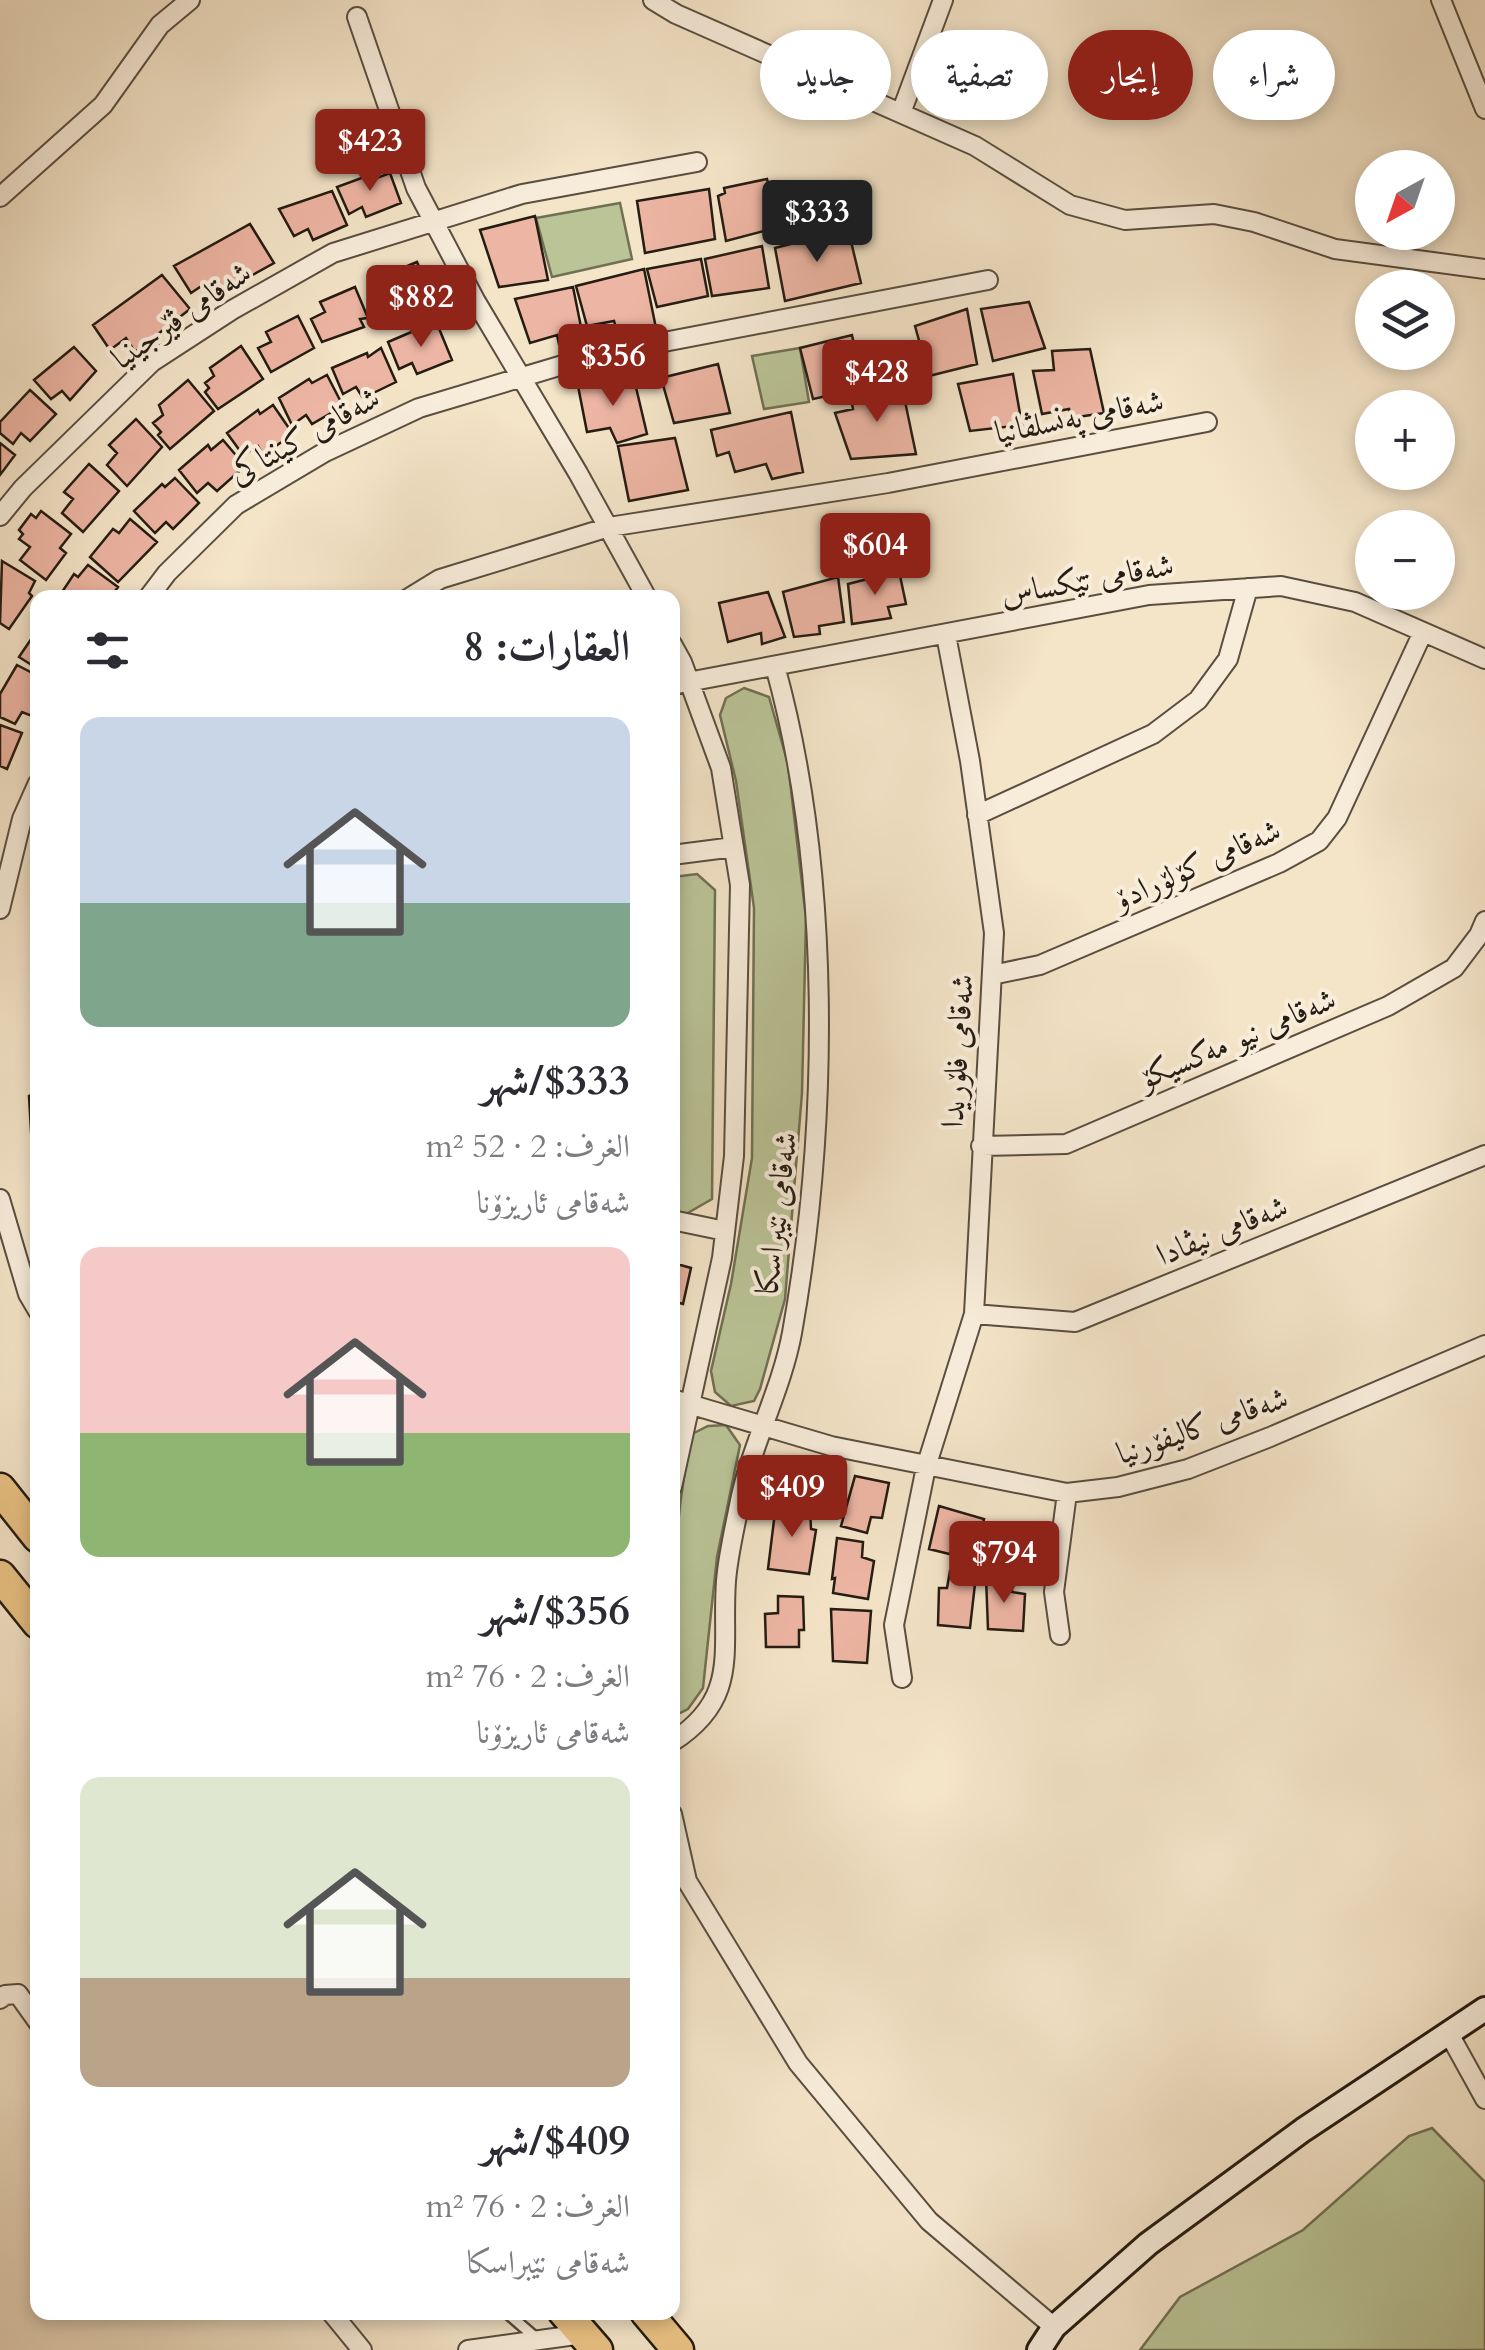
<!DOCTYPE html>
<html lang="ar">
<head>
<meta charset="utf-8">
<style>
  :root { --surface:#fff; --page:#f2f2f3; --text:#2b2b33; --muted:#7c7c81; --accent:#8f2418 }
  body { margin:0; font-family:Cardo,Amiri,serif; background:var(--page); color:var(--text); direction:rtl; height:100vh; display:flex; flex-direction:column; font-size:38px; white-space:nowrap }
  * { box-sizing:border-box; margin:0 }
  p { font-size:32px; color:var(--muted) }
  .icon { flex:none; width:55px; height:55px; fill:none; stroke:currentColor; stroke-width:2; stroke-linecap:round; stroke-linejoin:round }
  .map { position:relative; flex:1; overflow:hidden; direction:ltr }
  .sheet { position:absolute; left:30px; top:590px; width:650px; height:1730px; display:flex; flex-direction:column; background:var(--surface); border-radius:20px; box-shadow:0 5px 15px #0003; direction:rtl }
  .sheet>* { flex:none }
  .hud { position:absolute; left:710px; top:30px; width:625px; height:90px; direction:rtl; display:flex; gap:20px }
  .needle { width:65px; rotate:220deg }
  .buttons { position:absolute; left:1355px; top:150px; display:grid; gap:20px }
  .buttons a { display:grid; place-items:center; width:100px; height:100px; border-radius:50%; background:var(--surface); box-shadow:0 5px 15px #0003; font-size:50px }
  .price { position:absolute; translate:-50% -85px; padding:0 22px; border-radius:10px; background:var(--accent); color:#fff; font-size:32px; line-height:65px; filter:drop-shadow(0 2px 5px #0008) }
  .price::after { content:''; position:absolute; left:50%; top:60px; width:30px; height:22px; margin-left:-15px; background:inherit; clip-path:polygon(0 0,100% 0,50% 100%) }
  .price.active { background:#222; color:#fff }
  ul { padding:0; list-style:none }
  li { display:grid; align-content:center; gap:20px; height:530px; padding:0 50px }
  li span { display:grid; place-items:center; height:310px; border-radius:20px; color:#555 }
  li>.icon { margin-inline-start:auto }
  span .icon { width:180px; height:180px; fill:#fffc; stroke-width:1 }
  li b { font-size:42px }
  h2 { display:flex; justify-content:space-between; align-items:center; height:120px; padding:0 50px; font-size:42px }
  .chip { padding:0 35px; border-radius:45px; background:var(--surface); box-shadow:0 5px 15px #0003; font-size:35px; line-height:90px }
  .chip.active { background:var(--accent); color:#fff }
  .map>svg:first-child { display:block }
  .green { fill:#bac497; stroke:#707054; stroke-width:2.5 }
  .building { fill:#edb5a3; stroke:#251c12; stroke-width:2.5 }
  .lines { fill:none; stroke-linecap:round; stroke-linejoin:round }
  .lane-casing { stroke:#594e40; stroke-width:14 }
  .street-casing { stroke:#594e40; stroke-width:22 }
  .secondary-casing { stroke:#251c12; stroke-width:28 }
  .highway-casing { stroke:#251c12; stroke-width:35 }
  .lane { stroke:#f8eddb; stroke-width:9 }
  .street { stroke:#f8eddb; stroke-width:18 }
  .secondary { stroke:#f8eddb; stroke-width:22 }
  .highway { stroke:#eac284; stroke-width:30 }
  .labels { text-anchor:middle; stroke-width:8; stroke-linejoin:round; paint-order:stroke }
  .street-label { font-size:32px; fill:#251c12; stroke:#f8eddb }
</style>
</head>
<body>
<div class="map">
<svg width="1485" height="2350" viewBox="0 0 1485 2350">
  <rect width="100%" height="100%" fill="#f4e4c8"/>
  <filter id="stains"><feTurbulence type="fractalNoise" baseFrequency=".002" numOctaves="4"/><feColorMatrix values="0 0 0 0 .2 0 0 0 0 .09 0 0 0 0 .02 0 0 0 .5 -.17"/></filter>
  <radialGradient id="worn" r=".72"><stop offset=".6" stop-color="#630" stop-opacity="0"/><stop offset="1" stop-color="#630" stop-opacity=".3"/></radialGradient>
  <path class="green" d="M620 203 632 259 552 277 536 218Z
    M800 348 809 402 764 409 752 356Z
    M744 688 769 697 788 764 806 918 802 1093 785 1299 760 1389 754 1401 731 1406 715 1392 711 1371 731 1284 752 1158 754 908 736 781 720 715 726 698Z
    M697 874 715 890 712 1199 686 1214 672 1211V877Z
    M726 1425 740 1445 717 1557 703 1688 688 1709 676 1715 673 1708C673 1611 671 1531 692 1434L708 1426Z
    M1432 2128 1485 2182V2350H1140L1180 2297 1303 2230 1409 2136Z"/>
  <path class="building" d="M375 173 377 178 390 173 401 203 366 217 362 207 349 214 337 187Z
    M767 179 779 227 726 241 718 196 725 193 724 188Z
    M709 189 715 239 645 253 637 201Z
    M332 191 347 225 313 240 308 229 294 236 279 209Z
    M535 216 548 280 499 287 480 230Z
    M250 224 274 263 215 296 206 283 191 293 174 266Z
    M848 229 861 283 785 301 775 248Z
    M762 246 769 288 712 296 705 259Z
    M701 259 708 296 657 307 647 269Z
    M417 262 430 292 417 298 418 305 384 315 374 292 390 284 386 275Z
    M644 269 657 333 620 341 614 321 587 326 576 286Z
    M162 275 190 309 135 352 126 338 110 350 93 325Z
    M355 287 368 318 360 319 364 327 322 342 311 319 325 312 320 302Z
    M573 287 583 337 559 344 557 335 530 343 515 299Z
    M1029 302 1045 348 993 361 981 309Z
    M967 309 977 364 929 376 915 326Z
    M298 316 314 348 271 372 258 348 271 342 266 332Z
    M438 326 452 360 417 374 412 363 399 369 388 342 423 327 425 332Z
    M852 335 863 388 813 399 800 348Z
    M241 346 263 379 218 409 205 392 209 388 205 383 214 376 210 368Z
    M74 347 96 371 70 400 62 391 51 399 34 380Z
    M381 348 396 382 363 398 356 387 343 394 332 368 367 353 368 357Z
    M1090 349 1104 413 1071 418 1069 409 1042 414 1033 371 1054 370 1052 351Z
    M718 364 730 413 674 423 661 378Z
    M1013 374 1022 425 970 431 958 384Z
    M327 375 343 406 312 424 306 415 292 425 279 398 309 379 312 383Z
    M634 379 647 434 617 443 610 428 587 432 578 386Z
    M188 380 214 411 170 449 158 435 161 432 153 423 163 415 159 405Z
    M902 387 916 454 851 459 835 413 853 409 850 395Z
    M30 390 56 414 30 441 21 433 13 444 0 433V422Z
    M273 405 293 434 263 455 258 446 243 455 227 433 258 410 260 414Z
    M791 412 803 472 772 479 766 464 735 472 729 452 717 456 711 430Z
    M136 419 162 447 127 486 107 465 117 453 109 445Z
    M675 438 688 490 629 501 618 446Z
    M223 440 245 466 217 491 208 483 197 493 179 470 208 445 211 450Z
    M0 443 15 455 0 475Z
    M89 464 119 491 83 532 62 513 73 499 64 492Z
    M175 478 199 503 173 529 166 522 155 533 134 511 162 484 165 487Z
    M41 511 71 534 60 548 66 553 46 580 20 560 30 547 19 539 23 534 19 530 31 514 36 518Z
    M130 519 157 542 118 582 90 557 113 529 119 533Z
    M2 561 35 581 29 593 32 596 9 629 0 623Z
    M88 565 118 587 110 598H58L74 574 78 577Z
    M899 571 906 604 888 607 891 618 852 624 848 584Z
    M838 577 844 622 819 626 820 634 794 637 783 592Z
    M768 592 785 637 762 644 761 633 728 642 719 603Z
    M38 629V669L19 657Z
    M17 665 38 676V706L32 716 22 712 15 724 0 717V694Z
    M0 725 22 733 7 769 0 766Z
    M38 1092V1130L31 1131 29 1096Z
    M672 1257 677 1258V1264L691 1268 683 1304 672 1301Z
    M855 1476 889 1483 882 1518 871 1517 867 1533 841 1526Z
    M776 1504 810 1507 811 1529 816 1530 809 1574 768 1569Z
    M939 1506 984 1519 974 1560 929 1549Z
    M837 1538 863 1542 862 1557 874 1561 868 1599 833 1593 835 1578 832 1579Z
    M950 1571 976 1575 970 1628 938 1625 939 1588H947Z
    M986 1577 1012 1580V1592L1025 1594 1023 1631 988 1629Z
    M778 1596 803 1597 804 1630H799V1647H766L765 1614 778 1613Z
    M831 1609 871 1611 867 1663 833 1661Z"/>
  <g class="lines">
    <defs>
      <path id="lane" d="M506 2312 536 2338"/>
      <path id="street" d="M653 0 676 14 975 146 1070 205 1125 220 1214 214 1254 222 1335 249 1485 269
        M1441 0 1485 109
        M357 17 416 188 475 300 578 473 647 598
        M901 113 943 0
        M0 197 103 105 160 25 190 0
        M0 516 23 488 152 362 232 310 333 253 522 194 697 162
        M148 598 167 573 236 505 325 452 419 408 596 355 988 280
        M409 598 440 579 609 527 888 483 1207 422
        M672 644 682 662 721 768 740 885 734 1156 722 1258 672 1487
        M672 685 1149 595 1281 586 1355 602 1485 659
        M977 815 1153 734 1198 700 1228 659 1248 588
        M672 855 734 847
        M0 909 22 819 38 783
        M992 975 1040 965 1279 863 1319 841 1337 818 1423 632
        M981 1146 1066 1144 1388 1006 1454 968 1479 935 1485 921
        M0 1199 28 1294 38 1311
        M672 1220 725 1231
        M974 1314 1075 1322 1485 1155
        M672 1399 831 1446 1067 1493 1118 1487 1188 1469 1270 1437 1485 1345
        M1060 1635 1054 1592 1067 1493
        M902 1678 894 1625 926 1467 974 1314 994 933 970 761 946 635
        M672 1742C741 1698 721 1650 726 1581 728 1556 734 1531 739 1506 750 1447 781 1392 792 1333 829 1124 832 872 775 666
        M672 1814 687 1881 798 2063 929 2221 1054 2327
        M0 1999 5 1995 18 1994 38 2022
        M1448 2032 1485 2099
        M331 2312 362 2350
        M468 2350 583 2334"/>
      <path id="secondary" d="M1039 2350 1054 2327 1148 2244 1303 2130 1485 2009"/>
      <path id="highway" d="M0 1489 38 1537
        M0 1576 38 1623
        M564 2312 597 2350
        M646 2312 678 2350"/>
    </defs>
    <use href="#lane" class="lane-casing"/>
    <use href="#street" class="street-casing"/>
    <use href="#secondary" class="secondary-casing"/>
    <use href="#highway" class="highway-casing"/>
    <use href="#lane" class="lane"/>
    <use href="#street" class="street"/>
    <use href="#secondary" class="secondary"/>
    <use href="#highway" class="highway"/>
  </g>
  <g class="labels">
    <g class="street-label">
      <text transform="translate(181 315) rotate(-35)" y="11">شەقامی ڤێرجینیا</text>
      <text transform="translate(1079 416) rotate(-11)" y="11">شەقامی پەنسلڤانیا</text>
      <text transform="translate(304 435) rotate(-29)" y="11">شەقامی کینتاکی</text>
      <text transform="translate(1087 579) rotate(-10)" y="11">شەقامی تێکساس</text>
      <text transform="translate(1197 864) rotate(-24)" y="11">شەقامی کۆلۆرادۆ</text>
      <text transform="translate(1237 1038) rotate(-23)" y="11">شەقامی نیو مەکسیکۆ</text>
      <text transform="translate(957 1051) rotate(-86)" y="11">شەقامی فلۆریدا</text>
      <text transform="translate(776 1213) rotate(-83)" y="11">شەقامی نێبراسکا</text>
      <text transform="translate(1222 1230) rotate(-22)" y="11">شەقامی نیڤادا</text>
      <text transform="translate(1202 1425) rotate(-19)" y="11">شەقامی کالیفۆرنیا</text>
    </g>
  </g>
  <rect width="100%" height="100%" filter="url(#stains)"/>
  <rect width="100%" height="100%" fill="url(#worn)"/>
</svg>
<div class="buttons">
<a><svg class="needle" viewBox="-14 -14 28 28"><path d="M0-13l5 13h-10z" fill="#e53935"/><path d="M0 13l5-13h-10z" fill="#7c7c81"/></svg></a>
<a><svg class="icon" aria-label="layers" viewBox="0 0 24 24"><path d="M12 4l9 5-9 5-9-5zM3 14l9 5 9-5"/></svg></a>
<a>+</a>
<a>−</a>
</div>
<b class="price" style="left:370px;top:194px">$423</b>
<b class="price active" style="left:817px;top:265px">$333</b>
<b class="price" style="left:421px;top:350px">$882</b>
<b class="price" style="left:613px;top:409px">$356</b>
<b class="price" style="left:877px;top:425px">$428</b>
<b class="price" style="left:875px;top:598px">$604</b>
<b class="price" style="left:792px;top:1540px">$409</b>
<b class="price" style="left:1004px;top:1606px">$794</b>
<div class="hud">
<a class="chip">شراء</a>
<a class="chip active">إيجار</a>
<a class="chip">تصفية</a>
<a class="chip">جديد</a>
</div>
<section class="sheet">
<h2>العقارات: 8<svg class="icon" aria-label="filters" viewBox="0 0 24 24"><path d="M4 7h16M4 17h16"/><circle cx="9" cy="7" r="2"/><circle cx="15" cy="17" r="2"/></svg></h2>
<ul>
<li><span style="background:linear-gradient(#c9d6e8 60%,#7fa58c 0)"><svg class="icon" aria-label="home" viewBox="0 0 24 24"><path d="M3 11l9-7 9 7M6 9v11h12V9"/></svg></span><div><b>$333/شهر</b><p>الغرف: 2 · 52 m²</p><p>شەقامی ئاریزۆنا</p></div></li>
<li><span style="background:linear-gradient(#f6c9c9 60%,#8fb573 0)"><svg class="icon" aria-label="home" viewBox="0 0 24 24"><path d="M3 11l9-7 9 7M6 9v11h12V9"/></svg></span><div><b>$356/شهر</b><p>الغرف: 2 · 76 m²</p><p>شەقامی ئاریزۆنا</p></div></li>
<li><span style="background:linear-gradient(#dfe7d0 65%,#b9a48a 0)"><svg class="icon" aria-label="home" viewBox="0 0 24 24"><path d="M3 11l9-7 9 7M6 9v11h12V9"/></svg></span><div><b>$409/شهر</b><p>الغرف: 2 · 76 m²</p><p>شەقامی نێبراسکا</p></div></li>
</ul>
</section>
</div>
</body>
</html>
